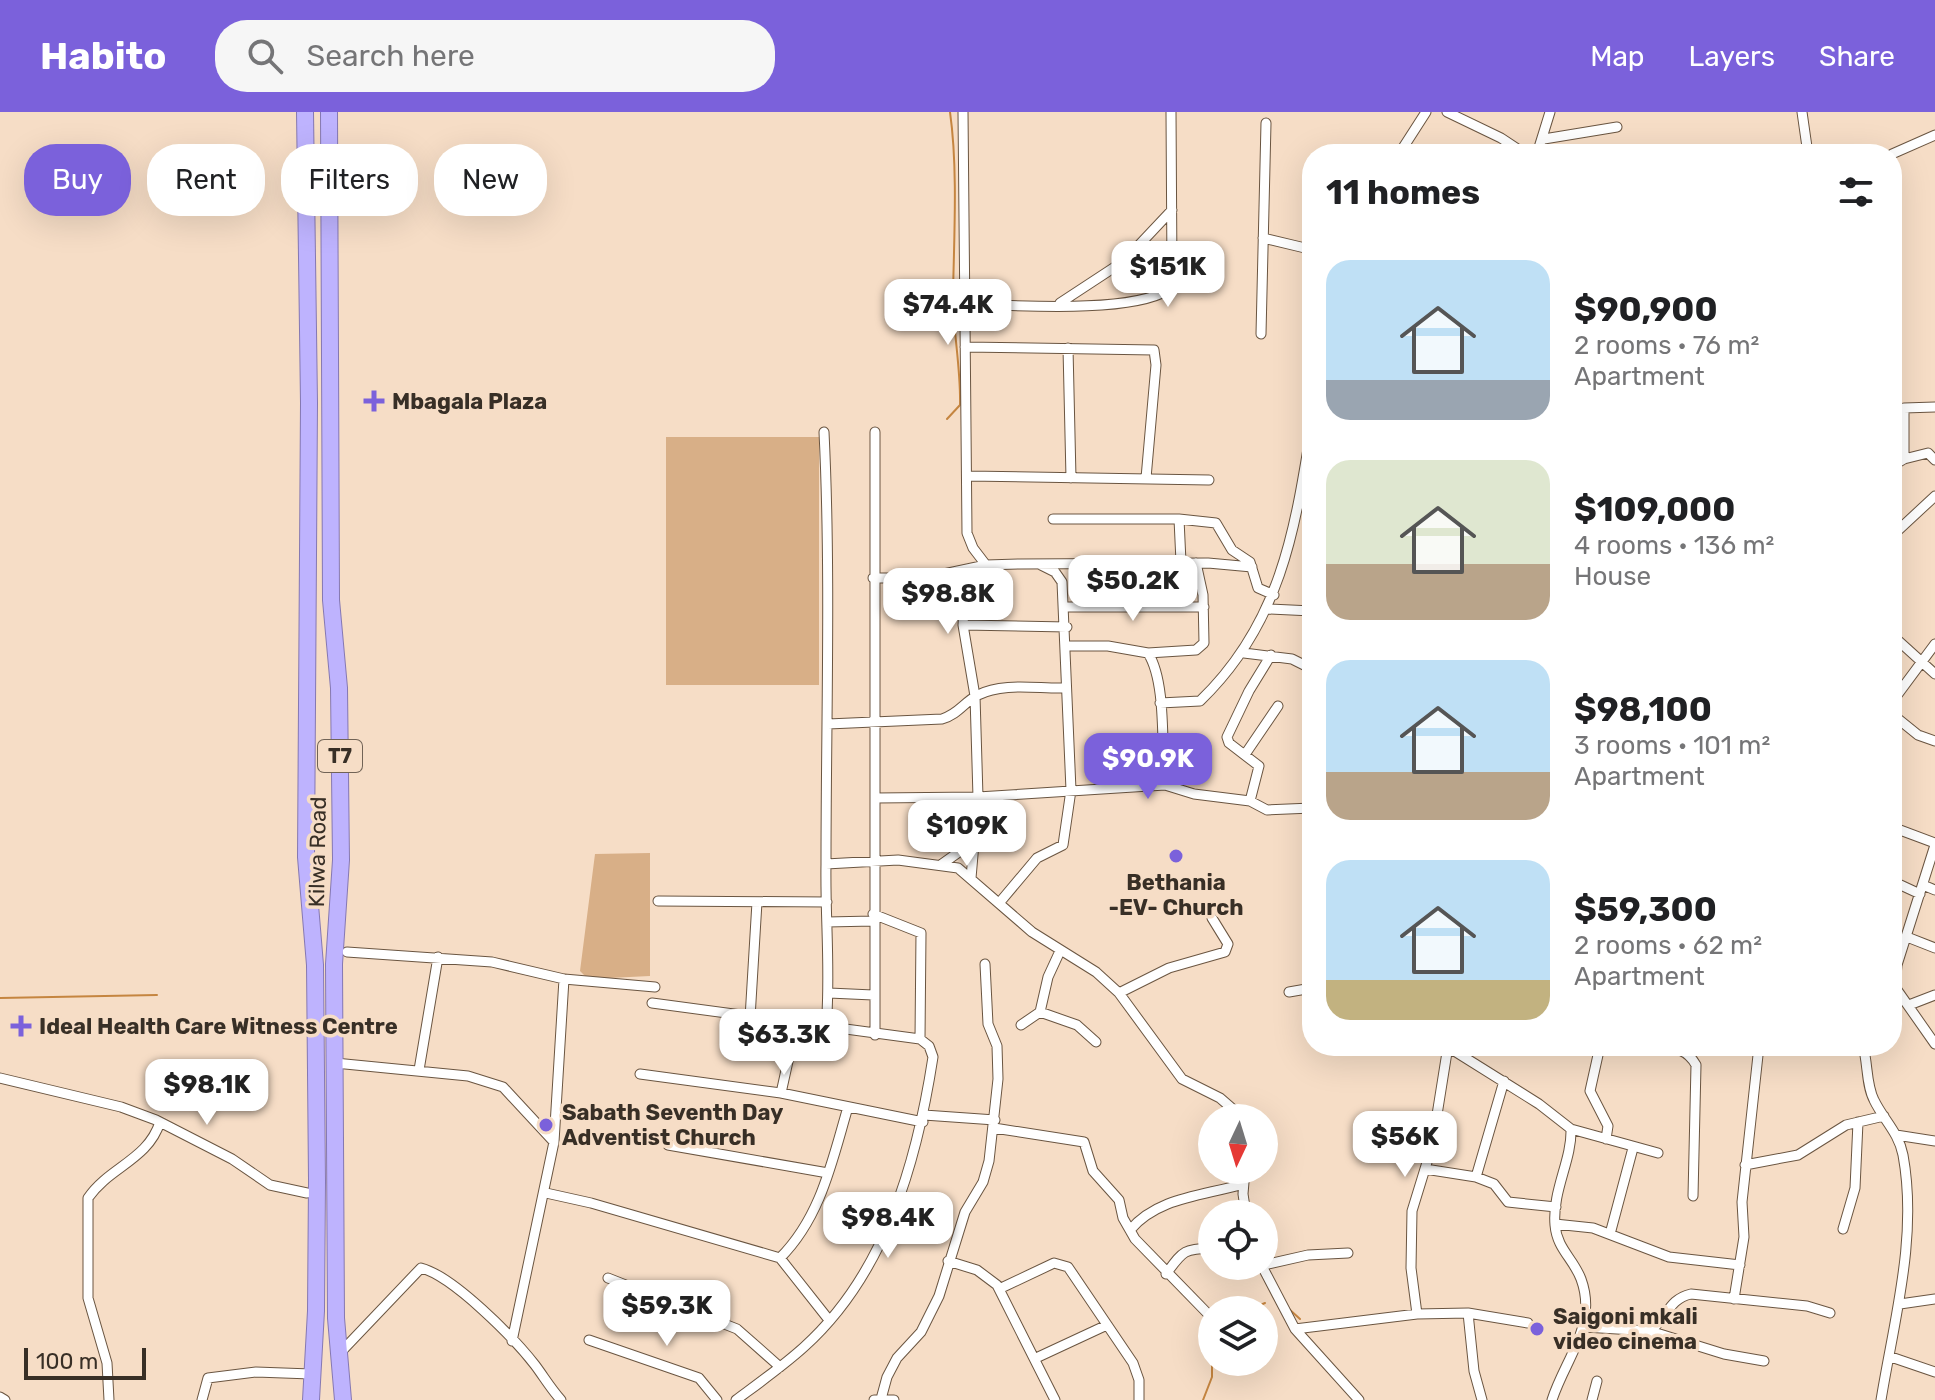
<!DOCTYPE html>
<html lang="en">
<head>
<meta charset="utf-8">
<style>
  :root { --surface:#fff; --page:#f6f6f6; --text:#202124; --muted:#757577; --accent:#7b61db }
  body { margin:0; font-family:Rubik,sans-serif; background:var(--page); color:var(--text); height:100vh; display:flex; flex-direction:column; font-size:30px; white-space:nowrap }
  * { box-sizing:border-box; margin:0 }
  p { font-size:26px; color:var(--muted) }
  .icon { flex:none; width:44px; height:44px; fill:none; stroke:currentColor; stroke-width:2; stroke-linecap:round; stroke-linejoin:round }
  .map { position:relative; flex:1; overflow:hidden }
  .side { position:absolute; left:1302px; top:32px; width:600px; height:912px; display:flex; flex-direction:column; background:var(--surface); border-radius:32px; box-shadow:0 8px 32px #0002 }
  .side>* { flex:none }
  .hud { position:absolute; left:24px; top:32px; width:760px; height:72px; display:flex; gap:16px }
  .needle { width:52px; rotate:184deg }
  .controls { position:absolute; left:1198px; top:992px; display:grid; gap:16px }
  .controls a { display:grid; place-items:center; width:80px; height:80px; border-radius:50%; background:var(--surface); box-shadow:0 8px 32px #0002; font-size:40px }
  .scale { position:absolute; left:24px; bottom:20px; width:122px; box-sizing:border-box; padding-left:8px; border:4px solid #382f26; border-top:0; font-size:22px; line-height:28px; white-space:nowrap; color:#382f26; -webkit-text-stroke:6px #f6ddc6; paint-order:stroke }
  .price { position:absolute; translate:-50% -68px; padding:0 18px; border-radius:16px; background:#fff; color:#222; font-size:26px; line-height:52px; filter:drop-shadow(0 2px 4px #0008) }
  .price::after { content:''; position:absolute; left:50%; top:48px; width:24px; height:18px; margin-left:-12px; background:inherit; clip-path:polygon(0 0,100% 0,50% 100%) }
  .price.selected { background:var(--accent); color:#fff }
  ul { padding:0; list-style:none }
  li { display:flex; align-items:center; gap:24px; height:200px; padding:0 24px }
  li span { display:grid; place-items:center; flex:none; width:224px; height:160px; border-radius:24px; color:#555 }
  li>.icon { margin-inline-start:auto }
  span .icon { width:96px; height:96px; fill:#fffc; stroke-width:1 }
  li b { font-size:34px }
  h2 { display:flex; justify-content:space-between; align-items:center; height:96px; padding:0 24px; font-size:34px }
  .chip { padding:0 28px; border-radius:32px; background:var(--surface); box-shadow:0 8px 32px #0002; font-size:28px; line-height:72px }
  .chip.selected { background:var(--accent); color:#fff }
  header { display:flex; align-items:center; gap:48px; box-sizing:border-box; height:112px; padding:0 40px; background:var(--accent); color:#fff }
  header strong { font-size:38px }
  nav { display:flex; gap:44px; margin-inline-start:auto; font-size:28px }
  .search { width:560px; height:72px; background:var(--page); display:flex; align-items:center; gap:20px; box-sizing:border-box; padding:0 28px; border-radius:32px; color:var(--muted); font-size:30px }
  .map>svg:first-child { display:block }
  .green { fill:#d8af87 }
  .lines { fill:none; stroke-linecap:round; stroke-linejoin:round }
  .stream { stroke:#c58540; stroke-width:2 }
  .minor-casing { stroke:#6a5541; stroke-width:11 }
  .trunk-casing { stroke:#8578b2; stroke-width:18 }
  .minor { stroke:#fff; stroke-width:9 }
  .trunk { stroke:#beb3fe; stroke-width:16 }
  .poi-dot { fill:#7b61db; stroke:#f6ddc6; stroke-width:3 }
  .labels { text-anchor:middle; stroke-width:7; stroke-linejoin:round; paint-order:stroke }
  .shield { fill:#f6ddc6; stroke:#716356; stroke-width:2 }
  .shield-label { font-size:20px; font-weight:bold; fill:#382f26 }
  .poi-label { font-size:22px; font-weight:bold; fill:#382f26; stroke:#f6ddc6; text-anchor:start }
  .street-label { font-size:22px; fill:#382f26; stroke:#f6ddc6 }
</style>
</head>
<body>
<header>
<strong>Habito</strong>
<div class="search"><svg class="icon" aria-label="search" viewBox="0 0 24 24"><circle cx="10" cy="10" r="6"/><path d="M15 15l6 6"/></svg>Search here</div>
<nav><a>Map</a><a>Layers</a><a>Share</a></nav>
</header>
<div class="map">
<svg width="1935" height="1288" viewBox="0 0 1935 1288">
  <rect width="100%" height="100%" fill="#f6ddc6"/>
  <path class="green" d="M666 325H819V573H666Z
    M650 741V864L588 867 580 859 595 742Z"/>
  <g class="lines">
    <path class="stream" d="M947 307 960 293C961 256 953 220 953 183 954 126 958 56 950 0
      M0 886 157 883
      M1289 1197 1300 1207
      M1249 1198 1265 1191
      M1210 1218 1212 1229
      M1203 1288 1212 1265V1231"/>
    <defs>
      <path id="minor" d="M963 0 967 421 973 436 986 453
        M1447 0 1501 26 1525 42
        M1802 0 1808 42
        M1544 27 1617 15
        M1399 42 1426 0
        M1537 42 1550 0
        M1892 42 1935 23
        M1263 126 1305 136 1312 145
        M1060 191 1124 149 1172 98
        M963 192C1011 193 1129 202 1168 178L1172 159 1171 0
        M1261 222 1266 11
        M965 235 1154 238 1156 253 1146 366
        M1068 236 1071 366
        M824 320C831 464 826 608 826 752 825 807 831 862 826 916
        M875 320V923
        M1904 347V296L1935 295
        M1892 354 1904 347 1928 341 1935 348
        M968 364 1209 368
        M1299 391 1312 394
        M1053 407H1179L1216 411 1232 438 1250 450 1258 476 1274 483
        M1179 407 1181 450
        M1892 424 1935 384
        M966 459 963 513 975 584 978 685 971 766
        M873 466H925L986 453 1020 452 1208 451 1252 455
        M1065 495H1204
        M1268 497 1312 499
        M963 513 1067 515
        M1892 523 1935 562
        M1068 534H1108L1148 541C1167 571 1161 637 1165 673
        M1148 541 1196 538 1204 531 1203 483 1196 451
        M1244 541 1292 547 1312 557
        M1892 590 1935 532
        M1160 591 1200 589C1281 511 1295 418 1312 312
        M1892 602 1918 623 1935 629
        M828 612 942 607C959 602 964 590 978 583 1003 570 1038 577 1065 576
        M1246 641 1278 594
        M876 686 978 685 1165 673 1194 682 1250 689 1267 698 1312 696
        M1250 689 1259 654 1229 631 1227 625 1249 579 1271 543
        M1892 715 1935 731
        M1935 733 1897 853 1895 875 1935 932
        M826 752 898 748 958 756 1032 820 1096 860 1119 881 1182 967 1220 986 1243 1006
        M942 752 973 730
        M1892 769 1920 782
        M1923 773 1935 778
        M658 789 827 790
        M1000 790 1037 746 1063 733 1071 678 1062 470 1055 460 1039 452
        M873 802 921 821 920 927
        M827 810 873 809
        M1907 825 1935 836
        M1060 839 1048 865 1040 900 1077 913 1096 930
        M347 840 492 850 564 867 655 875
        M1289 880 1312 876
        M829 881 873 883
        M1119 881 1169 856 1225 840 1228 832 1212 806
        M652 891 920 927 929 934 933 945C917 1049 886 1161 804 1235 783 1254 759 1271 736 1288
        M1909 893 1935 883
        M750 906 757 790
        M1021 913 1040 900
        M1600 934 1590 979 1608 1014 1606 1027
        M1653 934C1672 936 1686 935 1696 953L1693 1084
        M1863 934C1868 951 1866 973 1874 988 1883 1007 1899 1021 1903 1043 1918 1125 1894 1208 1881 1288
        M1448 935 1539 992 1571 1017C1572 1048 1552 1079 1555 1113 1557 1137 1573 1146 1581 1167 1598 1213 1565 1247 1552 1288
        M335 951 468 964 503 975 554 1030
        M419 958 438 845
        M640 962 781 981 923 1010
        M0 966 121 995 156 1008 232 1047 270 1073 307 1081
        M781 981 796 913
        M924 1003 995 1008
        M994 1016 1084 1030 1093 1059 1119 1088 1123 1106 1135 1127 1212 1206
        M1571 1017 1658 1041
        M1896 1023 1935 1029
        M668 1033 828 1061
        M1745 1053 1798 1043 1846 1013 1884 1004
        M1425 1057 1476 1065 1494 1072 1508 1090 1556 1095
        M1245 1058 1243 1082 1246 1102
        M1476 1065 1504 969
        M546 1081 591 1091 780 1146 829 1208
        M1555 1112 1593 1116 1669 1145 1740 1153
        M1843 1117 1855 1076 1858 1010
        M1130 1118C1158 1085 1203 1084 1243 1072
        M1610 1122 1633 1036
        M780 1146C821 1105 832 1049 848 995
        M948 1149 977 1158 997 1173 1055 1288
        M1264 1153 1308 1143 1348 1141
        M1262 1154 1295 1217 1359 1288
        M1166 1162C1183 1139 1183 1137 1212 1136
        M608 1166 737 1217 780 1255
        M999 1177 1054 1151 1068 1155 1133 1251 1139 1268V1288
        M1734 1187 1744 1125 1742 1090 1759 934
        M1900 1192 1935 1187
        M1468 1201 1528 1211
        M1417 1202 1411 1156 1412 1099 1432 1034 1448 934
        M1584 1215 1650 1219C1667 1207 1668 1187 1691 1182L1807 1194 1830 1201
        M1295 1217 1417 1202 1468 1201 1474 1259 1482 1288
        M1650 1219 1724 1242 1764 1249
        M589 1228 699 1266 717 1288
        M512 1229 554 1030 564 867
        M340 1241 421 1156C453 1164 514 1226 535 1253 544 1265 551 1277 561 1288
        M1891 1245 1935 1260
        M1036 1246 1107 1213
        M0 1285 5 1288
        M881 1287 887 1265 897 1246 921 1220 939 1184 965 1100 983 1070 989 1049 998 967 997 934 988 912 985 852
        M109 1288 107 1251 88 1186V1086C109 1055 148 1048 160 1010
        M202 1288 208 1266 256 1260 311 1262
        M874 1288H894
        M1592 1288 1597 1269"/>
      <path id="trunk" d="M305 0 309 291 306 745 315 853 317 1069 316 1199 311 1288
        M329 0 331 488 339 576 341 748 334 852 336 1206 343 1288"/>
    </defs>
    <use href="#minor" class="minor-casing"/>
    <use href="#trunk" class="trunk-casing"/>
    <use href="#minor" class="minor"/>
    <use href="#trunk" class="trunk"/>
  </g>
  <g class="poi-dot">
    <path d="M370 277h8v8h8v8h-8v8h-8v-8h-8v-8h8z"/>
    <circle cx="1176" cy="744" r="8"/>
    <path d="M17 902h8v8h8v8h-8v8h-8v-8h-8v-8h8z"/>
    <circle cx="546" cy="1013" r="8"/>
    <circle cx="1537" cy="1217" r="8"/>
  </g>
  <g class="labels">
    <rect class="shield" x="318" y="628" width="44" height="32" rx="6"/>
    <g class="shield-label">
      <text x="340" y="651">T7</text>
    </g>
    <g class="poi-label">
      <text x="392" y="297">Mbagala Plaza</text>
      <text x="1176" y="778" text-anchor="middle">Bethania<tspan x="1176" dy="25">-EV- Church</tspan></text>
      <text x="39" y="922">Ideal Health Care Witness Centre</text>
      <text x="562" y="1008">Sabath Seventh Day<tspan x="562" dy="25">Adventist Church</tspan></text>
      <text x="1553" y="1212">Saigoni mkali<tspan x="1553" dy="25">video cinema</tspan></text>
    </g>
    <g class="street-label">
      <text transform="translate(317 740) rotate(-89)" y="8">Kilwa Road</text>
    </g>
  </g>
</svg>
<div class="controls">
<a><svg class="needle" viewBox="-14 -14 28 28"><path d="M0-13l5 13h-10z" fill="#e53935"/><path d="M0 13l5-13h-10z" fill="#757577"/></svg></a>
<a><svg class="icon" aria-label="locate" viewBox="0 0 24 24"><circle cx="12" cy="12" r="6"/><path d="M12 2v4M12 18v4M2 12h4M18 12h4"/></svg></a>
<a><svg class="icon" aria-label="layers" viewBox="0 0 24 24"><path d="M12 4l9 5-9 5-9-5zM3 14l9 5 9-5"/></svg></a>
</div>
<div class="scale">100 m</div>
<b class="price" style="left:1168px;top:197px">$151K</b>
<b class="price" style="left:948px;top:235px">$74.4K</b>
<b class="price" style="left:1133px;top:511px">$50.2K</b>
<b class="price" style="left:948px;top:524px">$98.8K</b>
<b class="price selected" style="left:1148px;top:689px">$90.9K</b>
<b class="price" style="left:967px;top:756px">$109K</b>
<b class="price" style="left:784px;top:965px">$63.3K</b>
<b class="price" style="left:207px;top:1015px">$98.1K</b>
<b class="price" style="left:1405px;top:1067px">$56K</b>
<b class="price" style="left:888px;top:1148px">$98.4K</b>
<b class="price" style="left:667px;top:1236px">$59.3K</b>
<div class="hud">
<a class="chip selected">Buy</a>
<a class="chip">Rent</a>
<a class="chip">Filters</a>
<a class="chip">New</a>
</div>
<section class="side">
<h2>11 homes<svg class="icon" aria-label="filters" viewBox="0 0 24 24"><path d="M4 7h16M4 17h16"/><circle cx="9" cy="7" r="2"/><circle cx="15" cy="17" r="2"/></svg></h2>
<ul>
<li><span style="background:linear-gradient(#bfe0f5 75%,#9aa5b1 0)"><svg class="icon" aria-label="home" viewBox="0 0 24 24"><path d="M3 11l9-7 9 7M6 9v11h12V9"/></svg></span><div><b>$90,900</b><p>2 rooms · 76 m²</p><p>Apartment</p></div></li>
<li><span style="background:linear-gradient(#dfe7d0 65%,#b9a48a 0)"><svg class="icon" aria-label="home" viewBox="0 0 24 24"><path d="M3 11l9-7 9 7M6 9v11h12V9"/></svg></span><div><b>$109,000</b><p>4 rooms · 136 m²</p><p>House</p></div></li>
<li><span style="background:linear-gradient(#bfe0f5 70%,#b9a48a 0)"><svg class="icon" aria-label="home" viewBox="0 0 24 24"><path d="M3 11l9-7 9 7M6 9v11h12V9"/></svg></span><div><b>$98,100</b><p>3 rooms · 101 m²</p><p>Apartment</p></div></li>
<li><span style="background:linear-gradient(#bfe0f5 75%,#c2b280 0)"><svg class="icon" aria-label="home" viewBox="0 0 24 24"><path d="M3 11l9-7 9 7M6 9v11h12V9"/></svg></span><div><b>$59,300</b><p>2 rooms · 62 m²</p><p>Apartment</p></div></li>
</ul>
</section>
</div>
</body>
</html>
